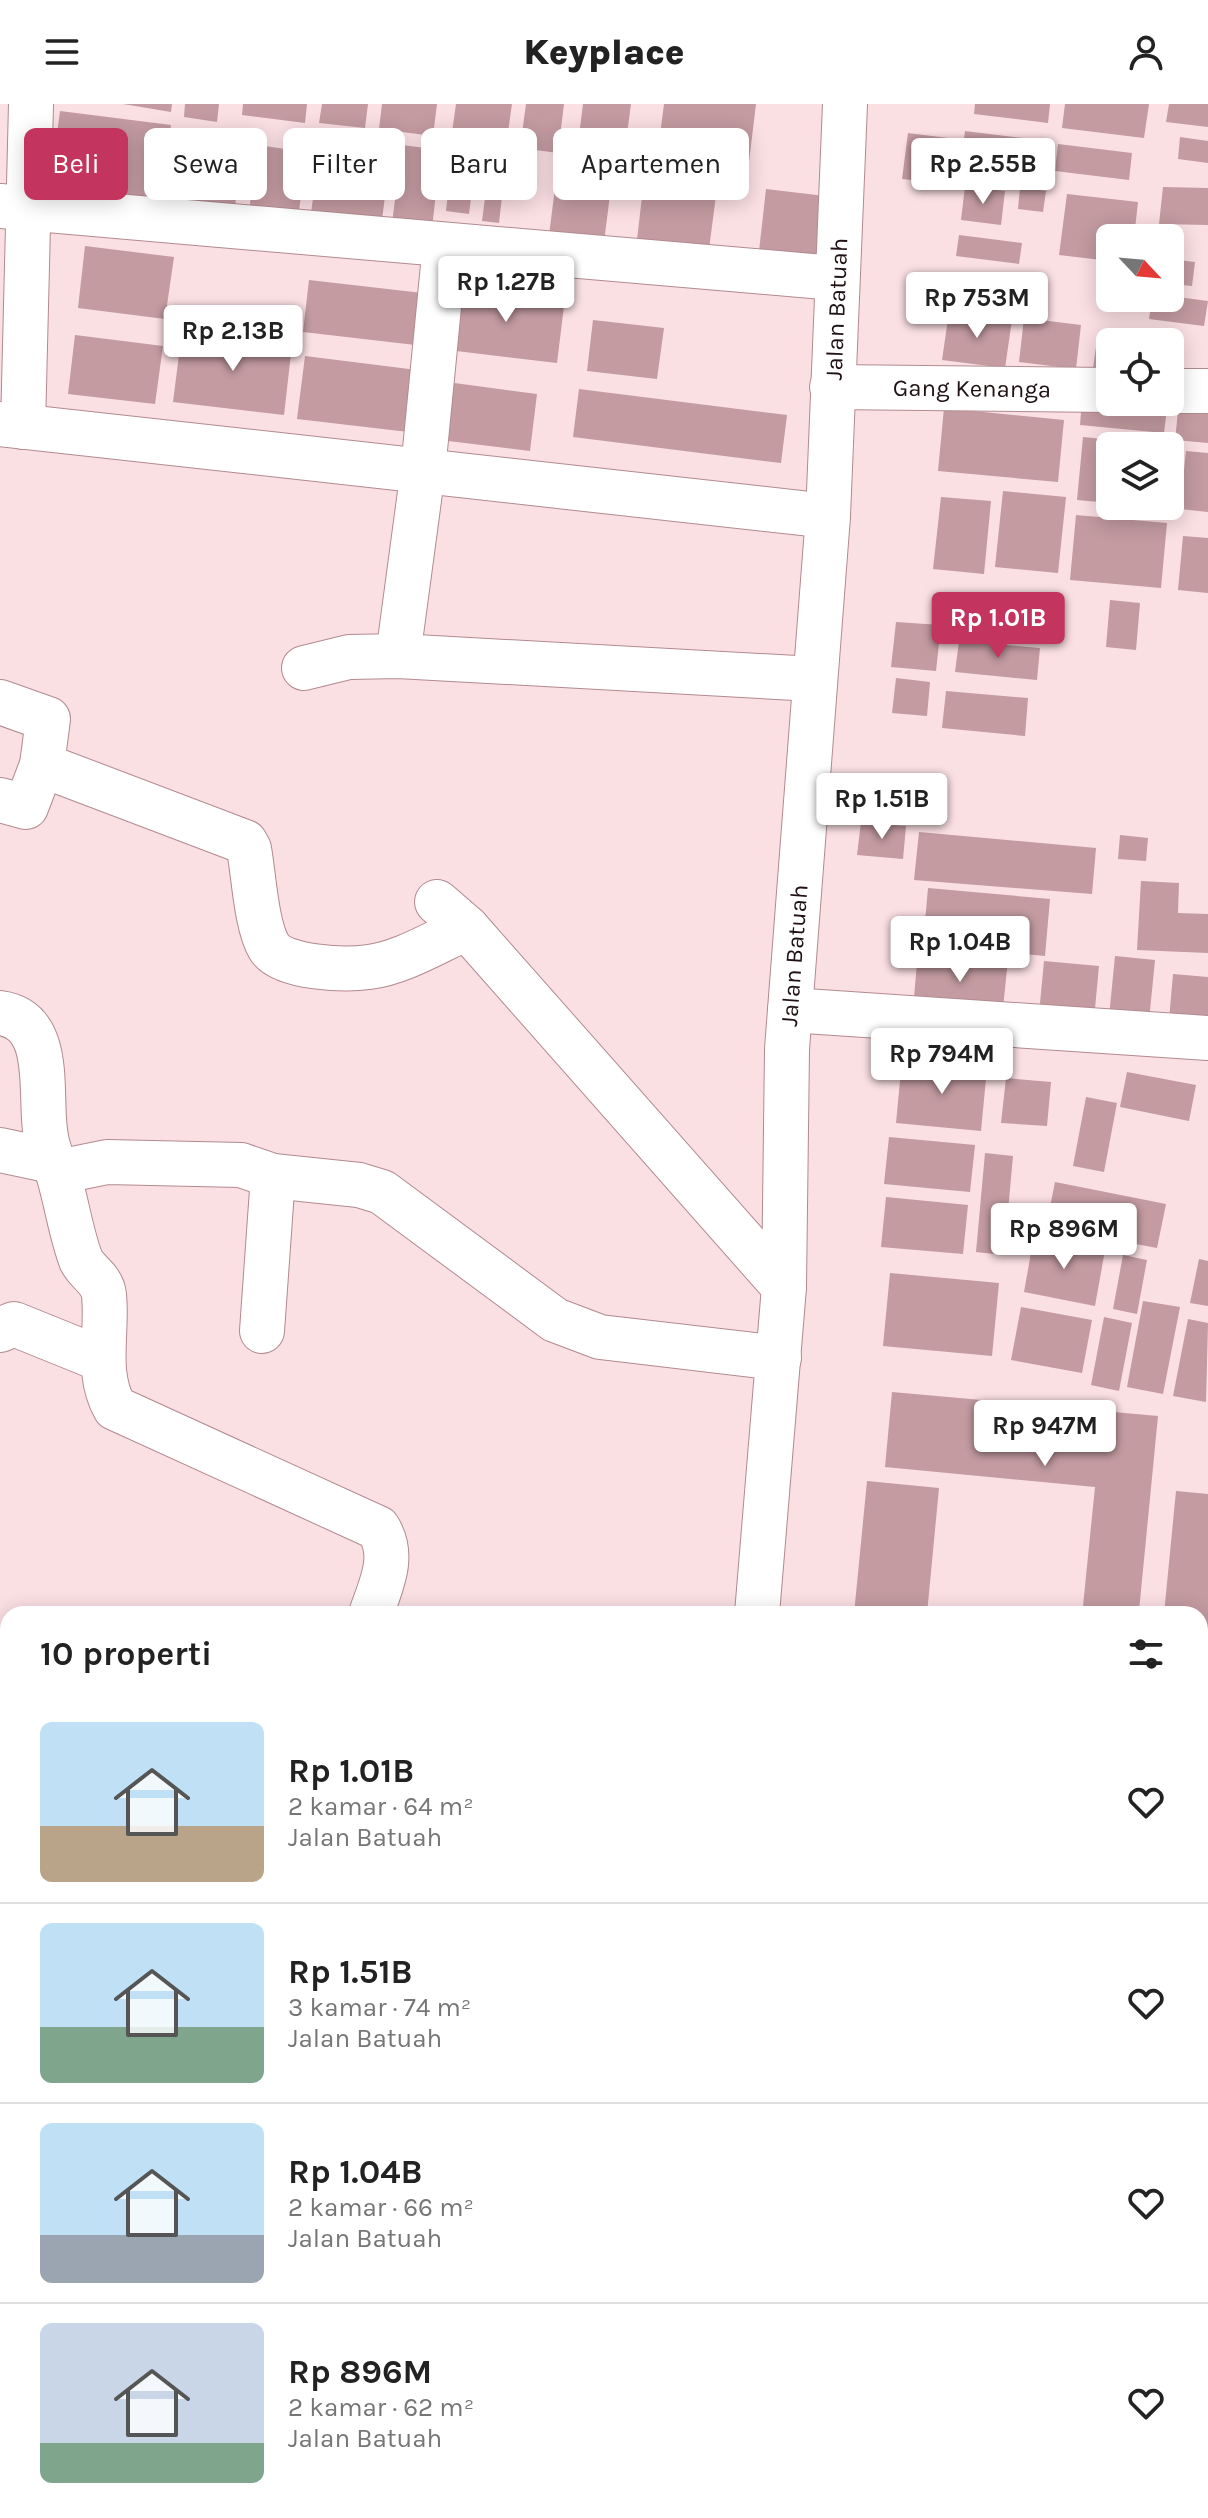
<!DOCTYPE html>
<html lang="id">
<head>
<meta charset="utf-8">
<style>
  :root { --surface:#fff; --page:#f2f2f2; --text:#222; --muted:#767676; --line:#e0e0e0; --accent:#c3355f }
  body { margin:0; font-family:Karla,sans-serif; background:var(--page); color:var(--text); height:100vh; display:flex; flex-direction:column; font-size:30px; white-space:nowrap }
  * { box-sizing:border-box; margin:0 }
  p { font-size:26px; color:var(--muted) }
  .icon { flex:none; width:44px; height:44px; fill:none; stroke:currentColor; stroke-width:2; stroke-linecap:round; stroke-linejoin:round }
  .map { position:relative; flex:1; overflow:hidden }
  .side { position:absolute; left:0px; top:1502px; width:1208px; height:912px; display:flex; flex-direction:column; background:var(--surface); border-radius:24px 24px 0 0; box-shadow:0 4px 20px #0003 }
  .side>* { flex:none }
  .hud { position:absolute; left:24px; top:24px; width:800px; height:72px; display:flex; gap:16px }
  .needle { width:52px; rotate:116deg }
  .controls { position:absolute; left:1096px; top:120px; display:grid; gap:16px }
  .controls a { display:grid; place-items:center; width:88px; height:88px; border-radius:12px; background:var(--surface); box-shadow:0 4px 20px #0003; font-size:40px }
  .price { position:absolute; translate:-50% -68px; padding:0 18px; border-radius:8px; background:#fff; color:#222; font-size:26px; line-height:52px; filter:drop-shadow(0 2px 4px #0008) }
  .price::after { content:''; position:absolute; left:50%; top:48px; width:24px; height:18px; margin-left:-12px; background:inherit; clip-path:polygon(0 0,100% 0,50% 100%) }
  .price.on { background:var(--accent); color:#fff }
  ul { padding:0; list-style:none }
  li { display:flex; align-items:center; gap:24px; height:200px; padding:0 40px }
  li+li { border-top:2px solid var(--line) }
  li span { display:grid; place-items:center; flex:none; width:224px; height:160px; border-radius:12px; color:#555 }
  li>.icon { margin-inline-start:auto }
  span .icon { width:96px; height:96px; fill:#fffc; stroke-width:1 }
  li b { font-size:34px }
  h2 { display:flex; justify-content:space-between; align-items:center; height:96px; padding:0 40px; font-size:34px }
  .chip { padding:0 28px; border-radius:12px; background:var(--surface); box-shadow:0 4px 20px #0003; font-size:28px; line-height:72px }
  .chip.on { background:var(--accent); color:#fff }
  header { display:flex; justify-content:space-between; align-items:center; height:104px; padding:0 40px; background:var(--surface); font-size:36px; font-weight:800 }
  .map>svg:first-child { display:block }
  .green { fill:#fac7cf }
  .building { fill:#c39ba1 }
  .lines { fill:none; stroke-linecap:round; stroke-linejoin:round }
  .minor-casing { stroke:#b28a90; stroke-width:46 }
  .major-casing { stroke:#933f52; stroke-width:46 }
  .highway-casing { stroke:#933f52; stroke-width:46 }
  .minor { stroke:#fff; stroke-width:44 }
  .major { stroke:#e39aac; stroke-width:44 }
  .highway { stroke:#d15774; stroke-width:44 }
  .labels { text-anchor:middle; stroke-width:6; stroke-linejoin:round; paint-order:stroke }
  .street-label { font-size:24px; fill:#201214; stroke:#fadfe3 }
</style>
</head>
<body>
<header><svg class="icon" aria-label="menu" viewBox="0 0 24 24"><path d="M4 6h16M4 12h16M4 18h16"/></svg>Keyplace<svg class="icon" aria-label="person" viewBox="0 0 24 24"><circle cx="12" cy="8" r="4"/><path d="M4 21q1-7 8-7t8 7"/></svg></header>
<div class="map">
<svg width="1208" height="2414" viewBox="0 0 1208 2414">
  <rect width="100%" height="100%" fill="#fadfe3"/>
  <path class="green" d="M1200 2176H1208V2414H860V2406H1200Z"/>
  <path class="building" d="M123 0H172L171 8Z
    M185 0H219L217 18 184 13Z
    M243 0H307L305 19 242 11Z
    M322 0H368L365 24 319 19Z
    M382 0H437L433 32 379 25Z
    M456 0H512L506 42 451 35Z
    M526 0H564L558 49 520 44Z
    M583 0H631L624 53 577 48Z
    M664 0H756L748 66 657 54Z
    M975 0H1050L1048 19 974 10Z
    M1065 0H1149L1144 34 1062 24Z
    M1169 0H1208V23L1166 18Z
    M60 7 171 21 160 103 49 90Z
    M965 27 1031 35 1027 72 960 64Z
    M908 29 956 35 950 80 902 75Z
    M191 31 243 38 234 111 181 105Z
    M1180 33 1208 37V59L1178 55Z
    M1058 40 1132 49 1129 76 1055 67Z
    M257 41 307 48 298 114 249 108Z
    M402 41 441 46 432 124 392 119Z
    M320 44 390 52 381 124 310 116Z
    M452 52 476 55 469 110 446 107Z
    M490 55 506 57 499 119 482 117Z
    M557 68 612 75 603 146 548 139Z
    M644 75 717 84 709 145 637 136Z
    M965 82 1005 87 1001 121 961 116Z
    M1020 83 1046 87 1043 108 1018 105Z
    M1163 83 1208 84V121L1159 120Z
    M766 85 825 92 817 154 759 147Z
    M1067 90 1138 98 1134 134H1110V157L1059 151Z
    M959 131 1022 139 1019 160 956 152Z
    M85 142 174 153 165 215 78 204Z
    M1170 155 1195 158 1192 182 1170 180Z
    M309 176 431 190 424 242 303 228Z
    M455 181 565 194 557 259 448 246Z
    M1170 192 1208 197 1204 222 1149 215 1152 194Z
    M949 208 1012 216 1005 264 942 256Z
    M1024 214 1081 221 1076 265 1019 258Z
    M593 216 664 224 657 275 587 267Z
    M182 227 292 241 284 311 173 298Z
    M75 231 163 242 155 300 68 290Z
    M1097 236 1110 237V266L1093 264Z
    M305 252 425 267 417 329 297 315Z
    M447 278 537 290 530 347 440 336Z
    M579 285 787 311 781 359 573 333Z
    M1082 296 1167 304 1164 329 1080 321Z
    M944 304 1064 316 1058 378 938 367Z
    M1178 307 1208 310V339L1175 336Z
    M1083 333 1155 340V342H1110V399L1077 396Z
    M1186 347 1208 349V408L1180 405Z
    M1003 387 1066 393 1058 469 995 463Z
    M941 393 991 397 984 470 933 465Z
    M1076 411 1167 419 1161 484 1070 476Z
    M1183 432 1208 434V489L1178 486Z
    M1110 496 1140 499 1136 546 1106 543Z
    M896 518 941 521 936 567 891 563Z
    M959 537 1040 544 1037 576 955 568Z
    M896 574 930 578 927 612 892 609Z
    M946 587 1028 594 1025 632 942 624Z
    M861 718 906 722 903 755 857 751Z
    M919 728 1096 744 1092 790 914 776Z
    M1120 731 1148 734 1146 757 1118 755Z
    M1141 777 1179 779 1178 809 1208 810V849L1137 846Z
    M928 784 1050 795 1045 852 923 840Z
    M918 847 1008 856 1002 913 913 905Z
    M1115 852 1155 856 1149 917 1109 913Z
    M1044 857 1099 862 1094 915 1039 910Z
    M1173 870 1208 873V919L1169 916Z
    M902 956 987 964 981 1027 896 1019Z
    M1127 968 1196 981 1189 1017 1120 1003Z
    M1006 974 1051 978 1047 1022 1001 1019Z
    M1086 993 1117 999 1104 1068 1073 1062Z
    M889 1033 975 1041 970 1088 884 1080Z
    M985 1049 1013 1052 1004 1151 976 1148Z
    M1055 1078 1166 1100 1157 1144 1046 1123Z
    M886 1093 968 1101 963 1150 881 1143Z
    M1034 1132 1105 1146 1095 1202 1024 1188Z
    M1123 1151 1147 1156 1137 1210 1113 1205Z
    M1199 1155 1208 1157V1202L1190 1199Z
    M890 1169 999 1179 992 1252 883 1242Z
    M1143 1197 1180 1203 1163 1290 1127 1283Z
    M1021 1203 1092 1216 1082 1269 1011 1256Z
    M1104 1213 1132 1219 1119 1287 1091 1281Z
    M1188 1215 1208 1219 1206 1298 1173 1292Z
    M892 1288 1158 1312 1139 1507 1083 1502 1095 1383 885 1363Z
    M867 1377 939 1384 927 1510H854Z
    M1176 1387 1208 1390V1547H1200V1510H1164Z
    M1200 1596H1208V1771H1200Z"/>
  <g class="lines">
    <defs>
      <g id="minor">
        <path d="M0 102 835 174"/>
        <path id="s1" d="M832 283 1110 286"/>
        <path d="M1170 287H1208"/>
        <path d="M0 320 828 412"/>
        <path d="M23 323 31 0"/>
        <path d="M398 552 423 366 445 141"/>
        <path d="M304 564 349 553 398 552 814 575"/>
        <path d="M0 598 48 615 42 661 245 738 249 745C254 772 256 821 269 843 282 865 347 866 369 863 402 859 437 837 467 824L784 1183"/>
        <path d="M0 696 26 703 42 661"/>
        <path d="M437 798 467 824"/>
        <path d="M790 906 1208 934"/>
        <path d="M0 909C56 917 38 992 46 1033 48 1048 55 1059 59 1073 67 1100 71 1130 81 1156 87 1169 102 1174 104 1191 108 1229 95 1269 115 1304L378 1424C396 1452 381 1481 371 1510"/>
        <path d="M0 1046 52 1057"/>
        <path d="M58 1068 107 1058 241 1061 273 1072 359 1081 382 1088 555 1216 600 1233 779 1254"/>
        <path d="M0 1226 14 1220 103 1256"/>
        <path d="M262 1227 273 1072"/>
        <path id="s2" d="M757 1510 784 1183 787 945 828 412 845 0"/>
        <path d="M0 2109 8 2112"/>
      </g>
      <path id="major" d="M713 2414 714 2406"/>
      <path id="highway" d="M0 1688 8 1690
        M0 1743 8 1745
        M1200 1992 1208 1993
        M1200 2059 1208 2061"/>
    </defs>
    <use href="#minor" class="minor-casing"/>
    <use href="#major" class="major-casing"/>
    <use href="#highway" class="highway-casing"/>
    <use href="#minor" class="minor"/>
    <use href="#major" class="major"/>
    <use href="#highway" class="highway"/>
  </g>
  <g class="labels">
    <g class="street-label">
      <text dy="8" stroke="none"><textPath href="#s2" startOffset="1308">Jalan Batuah</textPath></text>
      <text dy="8" stroke="none"><textPath href="#s1" startOffset="140">Gang Kenanga</textPath></text>
      <text dy="8" stroke="none"><textPath href="#s2" startOffset="660">Jalan Batuah</textPath></text>
    </g>
  </g>
</svg>
<div class="controls">
<a><svg class="needle" viewBox="-14 -14 28 28"><path d="M0-13l5 13h-10z" fill="#e53935"/><path d="M0 13l5-13h-10z" fill="#767676"/></svg></a>
<a><svg class="icon" aria-label="locate" viewBox="0 0 24 24"><circle cx="12" cy="12" r="6"/><path d="M12 2v4M12 18v4M2 12h4M18 12h4"/></svg></a>
<a><svg class="icon" aria-label="layers" viewBox="0 0 24 24"><path d="M12 4l9 5-9 5-9-5zM3 14l9 5 9-5"/></svg></a>
</div>
<b class="price" style="left:983px;top:102px">Rp 2.55B</b>
<b class="price" style="left:506px;top:220px">Rp 1.27B</b>
<b class="price" style="left:977px;top:236px">Rp 753M</b>
<b class="price" style="left:233px;top:269px">Rp 2.13B</b>
<b class="price on" style="left:998px;top:556px">Rp 1.01B</b>
<b class="price" style="left:882px;top:737px">Rp 1.51B</b>
<b class="price" style="left:960px;top:880px">Rp 1.04B</b>
<b class="price" style="left:942px;top:992px">Rp 794M</b>
<b class="price" style="left:1064px;top:1167px">Rp 896M</b>
<b class="price" style="left:1045px;top:1364px">Rp 947M</b>
<div class="hud">
<a class="chip on">Beli</a>
<a class="chip">Sewa</a>
<a class="chip">Filter</a>
<a class="chip">Baru</a>
<a class="chip">Apartemen</a>
</div>
<section class="side">
<h2>10 properti<svg class="icon" aria-label="filters" viewBox="0 0 24 24"><path d="M4 7h16M4 17h16"/><circle cx="9" cy="7" r="2"/><circle cx="15" cy="17" r="2"/></svg></h2>
<ul>
<li><span style="background:linear-gradient(#bfe0f5 65%,#b9a48a 0)"><svg class="icon" aria-label="home" viewBox="0 0 24 24"><path d="M3 11l9-7 9 7M6 9v11h12V9"/></svg></span><div><b>Rp 1.01B</b><p>2 kamar · 64 m²</p><p>Jalan Batuah</p></div><svg class="icon" aria-label="heart" viewBox="0 0 24 24"><path d="M12 20l-8-8c-3-5 5-10 8-4 3-6 11-1 8 4z"/></svg></li>
<li><span style="background:linear-gradient(#bfe0f5 65%,#7fa58c 0)"><svg class="icon" aria-label="home" viewBox="0 0 24 24"><path d="M3 11l9-7 9 7M6 9v11h12V9"/></svg></span><div><b>Rp 1.51B</b><p>3 kamar · 74 m²</p><p>Jalan Batuah</p></div><svg class="icon" aria-label="heart" viewBox="0 0 24 24"><path d="M12 20l-8-8c-3-5 5-10 8-4 3-6 11-1 8 4z"/></svg></li>
<li><span style="background:linear-gradient(#bfe0f5 70%,#9aa5b1 0)"><svg class="icon" aria-label="home" viewBox="0 0 24 24"><path d="M3 11l9-7 9 7M6 9v11h12V9"/></svg></span><div><b>Rp 1.04B</b><p>2 kamar · 66 m²</p><p>Jalan Batuah</p></div><svg class="icon" aria-label="heart" viewBox="0 0 24 24"><path d="M12 20l-8-8c-3-5 5-10 8-4 3-6 11-1 8 4z"/></svg></li>
<li><span style="background:linear-gradient(#c9d6e8 75%,#7fa58c 0)"><svg class="icon" aria-label="home" viewBox="0 0 24 24"><path d="M3 11l9-7 9 7M6 9v11h12V9"/></svg></span><div><b>Rp 896M</b><p>2 kamar · 62 m²</p><p>Jalan Batuah</p></div><svg class="icon" aria-label="heart" viewBox="0 0 24 24"><path d="M12 20l-8-8c-3-5 5-10 8-4 3-6 11-1 8 4z"/></svg></li>
</ul>
</section>
</div>
</body>
</html>
